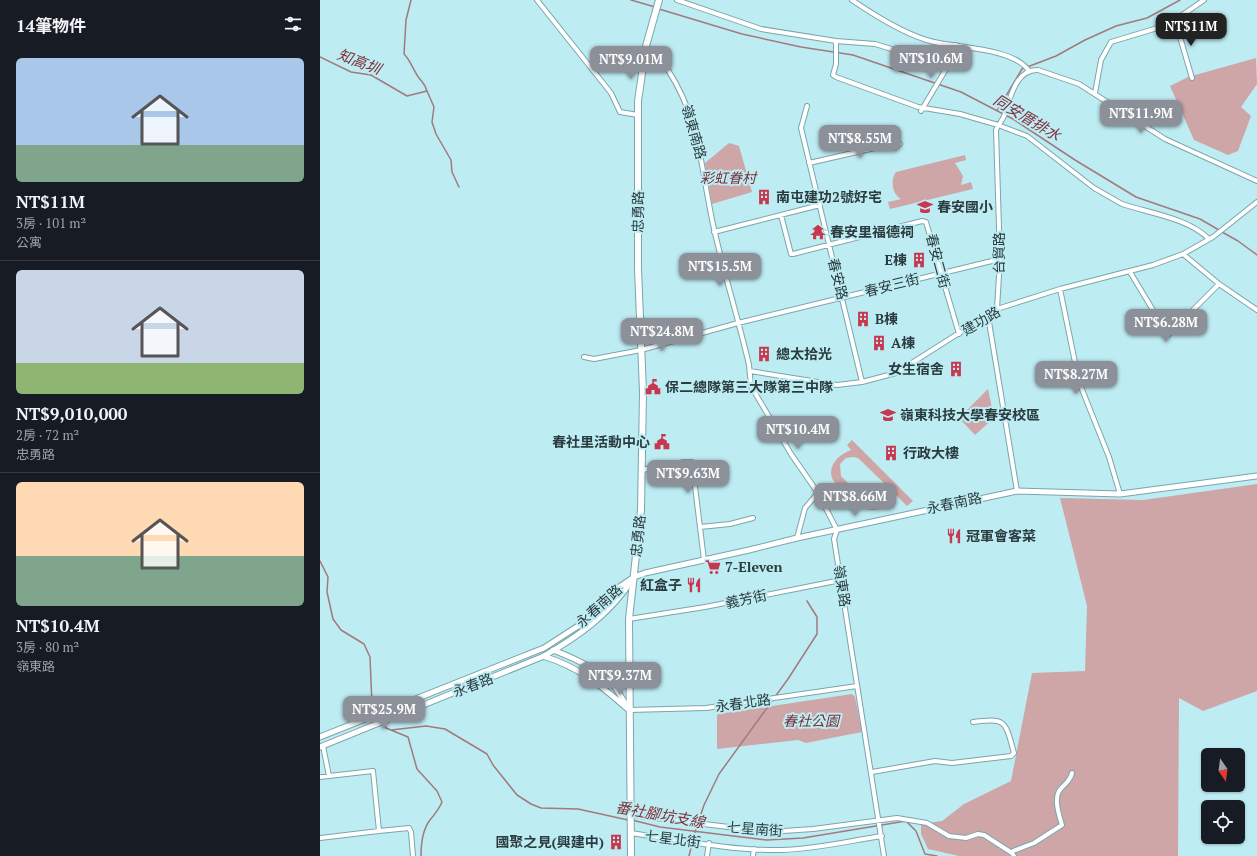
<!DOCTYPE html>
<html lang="zh-TW">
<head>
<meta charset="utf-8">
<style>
  :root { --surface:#171b24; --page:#242831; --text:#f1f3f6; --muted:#9ea1a6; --line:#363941; --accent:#8c9099 }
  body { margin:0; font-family:"PT Serif","Noto Sans TC",serif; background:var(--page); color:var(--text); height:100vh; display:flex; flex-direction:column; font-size:15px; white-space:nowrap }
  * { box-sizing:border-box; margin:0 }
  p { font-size:13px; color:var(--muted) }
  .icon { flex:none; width:22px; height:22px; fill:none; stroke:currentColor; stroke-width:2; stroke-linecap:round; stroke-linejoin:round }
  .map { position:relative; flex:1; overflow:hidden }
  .details { display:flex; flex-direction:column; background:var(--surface); width:320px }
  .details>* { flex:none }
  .needle { width:26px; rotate:166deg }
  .fabs { position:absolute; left:881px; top:748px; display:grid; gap:8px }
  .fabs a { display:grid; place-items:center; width:44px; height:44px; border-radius:6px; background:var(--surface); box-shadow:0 1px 3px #0004; font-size:20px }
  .price { position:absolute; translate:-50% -34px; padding:0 9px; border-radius:8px; background:var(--accent); color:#fff; font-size:13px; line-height:26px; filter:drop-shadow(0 1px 2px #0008) }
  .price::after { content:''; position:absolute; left:50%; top:24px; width:12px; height:9px; margin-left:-6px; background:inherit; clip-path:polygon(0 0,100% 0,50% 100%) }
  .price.active { background:#222; color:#fff }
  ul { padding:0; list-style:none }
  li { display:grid; align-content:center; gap:8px; height:212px; padding:0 16px }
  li+li { border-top:1px solid var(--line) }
  li span { display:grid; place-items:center; height:124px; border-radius:6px; color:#555 }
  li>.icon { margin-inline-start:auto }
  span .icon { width:72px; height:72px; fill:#fffc; stroke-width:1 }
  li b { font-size:17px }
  h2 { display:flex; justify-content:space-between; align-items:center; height:48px; padding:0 16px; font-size:17px }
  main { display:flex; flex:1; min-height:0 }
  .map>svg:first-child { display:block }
  .green { fill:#cea6a8; fill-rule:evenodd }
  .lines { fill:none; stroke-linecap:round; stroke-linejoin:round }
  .stream { stroke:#a17a7d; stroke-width:1.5 }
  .minor-casing { stroke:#7aa5ac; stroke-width:6 }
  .tertiary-casing { stroke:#7aa5ac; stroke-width:7 }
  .secondary-casing { stroke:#7aa5ac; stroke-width:8 }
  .minor { stroke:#fff; stroke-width:4 }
  .tertiary { stroke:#fff; stroke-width:5 }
  .secondary { stroke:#fff; stroke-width:6 }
  .labels { text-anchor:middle; stroke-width:4; stroke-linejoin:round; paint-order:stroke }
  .street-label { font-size:14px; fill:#2a3c3f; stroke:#beecf3 }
  .park-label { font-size:14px; font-style:italic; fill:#792c35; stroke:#beecf3 }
  .poi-label { font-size:14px; font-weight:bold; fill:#2a3c3f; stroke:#beecf3; text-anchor:start }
  .water-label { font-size:15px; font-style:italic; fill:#80323b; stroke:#beecf3 }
</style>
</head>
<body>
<main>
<section class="details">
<h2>14筆物件<svg class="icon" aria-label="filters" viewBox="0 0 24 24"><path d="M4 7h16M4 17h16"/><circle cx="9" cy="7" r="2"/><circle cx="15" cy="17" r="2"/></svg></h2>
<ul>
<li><span style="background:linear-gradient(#a9c7e8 70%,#7fa58c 0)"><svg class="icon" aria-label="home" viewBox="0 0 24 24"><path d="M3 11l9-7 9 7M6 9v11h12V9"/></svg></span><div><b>NT$11M</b><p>3房 · 101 m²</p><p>公寓</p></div></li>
<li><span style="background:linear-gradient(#c9d6e8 75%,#8fb573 0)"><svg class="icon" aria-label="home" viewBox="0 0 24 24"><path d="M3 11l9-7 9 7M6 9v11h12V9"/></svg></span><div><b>NT$9,010,000</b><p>2房 · 72 m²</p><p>忠勇路</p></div></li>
<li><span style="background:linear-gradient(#ffd9b3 60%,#7fa58c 0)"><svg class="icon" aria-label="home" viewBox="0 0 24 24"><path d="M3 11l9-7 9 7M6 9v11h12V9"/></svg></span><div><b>NT$10.4M</b><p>3房 · 80 m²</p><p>嶺東路</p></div></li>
</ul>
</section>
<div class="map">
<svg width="937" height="856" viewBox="0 0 937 856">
  <rect width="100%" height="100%" fill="#beecf3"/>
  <path class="green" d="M936 58 937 84 921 107 931 116 918 151 908 155 874 140 850 86 868 77Z
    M409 143 419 146 432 192 392 204 385 163Z
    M645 155 646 160 635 163 643 176 641 185 651 182 653 189 570 209 568 202 581 199C572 194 570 180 576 172Z
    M668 389 674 418 655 435 639 418Z
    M532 440 593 501 587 506 574 493C570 508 554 515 540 506 535 503 531 498 527 494 523 490 516 485 513 480 506 467 519 454 531 450L527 445ZM533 457 538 458 565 484V492L563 499C547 509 532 486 521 476L520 464 526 458Z
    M937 484V691L883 711 859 698 858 856H639L608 849 601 834V824L622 821 644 804 691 781 712 673 765 671 767 606 740 498 823 500Z
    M532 694 535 697 542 732 486 743 478 740 397 749V715L399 714Z"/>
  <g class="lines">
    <path class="stream" d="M91 0 86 20 84 54C91 61 93 70 99 78 103 83 105 84 107 91
      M311 0 335 7
      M339 9 422 34 481 47 533 55 641 92 693 119 755 160 816 197 880 219 899 230
      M0 57 31 72 51 75 87 96 107 91 114 107 112 122 116 134 131 160 132 172 139 187
      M677 111 702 69 736 56 765 40 796 26 827 18 860 0
      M902 232 918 241 937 255
      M0 561 8 577 7 592 13 619 21 630 44 644 50 657 52 705 56 712
      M58 716 66 728 88 737 97 769 117 791 122 802C119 809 115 814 110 820 103 829 101 845 101 856
      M71 730 106 726 125 729 167 754 173 765 197 795 211 804 221 808 258 809 308 820
      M312 820 340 827 447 840 483 838 586 821 596 831 605 854 617 856
      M369 856 375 832 384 805 399 774 468 679 497 634V617L487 601"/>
    <defs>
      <path id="minor" d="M217 0 291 93 300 112 318 115
        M357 0 441 29 516 41 555 44 591 55
        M532 0C554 15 588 36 614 42 638 48 694 48 709 71
        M855 20 872 78
        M516 41V64L513 75 516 77 598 107 640 114 678 125 707 136 774 188 802 204C829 213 868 218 889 239
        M326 46C336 52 342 61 348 70 382 122 381 175 395 233 405 277 419 321 429 365L431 386 471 454 498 493 517 530 514 539 564 856
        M775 93 781 60 791 42 844 26 855 20 884 0
        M487 106 481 128 542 382
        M601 111 632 59 636 45
        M489 163 568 145 575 148 580 144
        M461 215 471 254H473L602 221 606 222 639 334
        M394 232 500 205
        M863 254 899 284 937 310
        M810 272 848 335 899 284
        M740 289 759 382 789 457 800 494
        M677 309 680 259 676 130C678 125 682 121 684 116 690 100 695 69 718 70L759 84 845 139 937 181
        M668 316 697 491
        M264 357 274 359 321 350 418 323 680 259
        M430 371 517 385 542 382 576 373 677 309 740 289 833 265 863 254 893 237 937 202
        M322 470 364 462H372L384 560
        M380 527 410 524 433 518
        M477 538 485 508 498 493
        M309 619 385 607 521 580
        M309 710 386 708 537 686
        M3 746 9 776
        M552 772 615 761 632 763 691 756 694 753C685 720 686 718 653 722
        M0 777 53 771 59 831 89 828 91 832 93 856
        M311 815 449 832 493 829 577 818 607 823 629 836 646 838 658 834 664 835 692 853
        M311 833C360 840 412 851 462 850 495 849 529 841 562 836
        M0 838 59 831
        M387 856 389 843
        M433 856 434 849
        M694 856 692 853 693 851 714 843 742 825C739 815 734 800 739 791 744 784 750 782 752 773"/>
      <path id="tertiary" d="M233 650C254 658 279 669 294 686 299 692 302 699 306 705
        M223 656C261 668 279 684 309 710
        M0 737 224 648 269 619 298 588 314 577 325 573 429 550 477 538 697 491 800 494 937 476
        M0 747 224 656C259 636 290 614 312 580"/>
      <path id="secondary" d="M311 856 309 619 321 510 323 392 318 269V101L326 46 339 0"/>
    </defs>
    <use href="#minor" class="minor-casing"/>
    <use href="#tertiary" class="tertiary-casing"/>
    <use href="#secondary" class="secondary-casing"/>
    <use href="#minor" class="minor"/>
    <use href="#tertiary" class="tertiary"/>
    <use href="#secondary" class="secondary"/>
  </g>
  <defs>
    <symbol id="building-bare" viewBox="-9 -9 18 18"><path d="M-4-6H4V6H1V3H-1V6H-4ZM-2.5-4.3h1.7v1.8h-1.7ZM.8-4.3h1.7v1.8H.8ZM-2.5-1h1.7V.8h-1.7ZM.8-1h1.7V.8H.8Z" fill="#c7374f" stroke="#beecf3" stroke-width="2.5" paint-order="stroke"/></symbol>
    <symbol id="school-bare" viewBox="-9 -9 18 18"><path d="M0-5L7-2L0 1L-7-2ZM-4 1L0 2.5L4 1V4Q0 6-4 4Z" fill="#c7374f" stroke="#beecf3" stroke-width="2.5" paint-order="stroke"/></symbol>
    <symbol id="temple-bare" viewBox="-9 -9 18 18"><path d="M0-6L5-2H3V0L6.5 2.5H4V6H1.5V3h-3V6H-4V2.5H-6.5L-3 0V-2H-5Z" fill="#c7374f" stroke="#beecf3" stroke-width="2.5" paint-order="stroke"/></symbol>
    <symbol id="civic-bare" viewBox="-9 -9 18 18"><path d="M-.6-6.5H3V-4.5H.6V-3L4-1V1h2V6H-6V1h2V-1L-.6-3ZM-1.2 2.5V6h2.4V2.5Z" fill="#c7374f" stroke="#beecf3" stroke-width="2.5" paint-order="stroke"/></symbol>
    <symbol id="university-bare" viewBox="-9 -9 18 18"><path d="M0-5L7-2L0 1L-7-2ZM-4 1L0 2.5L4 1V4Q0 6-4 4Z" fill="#c7374f" stroke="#beecf3" stroke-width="2.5" paint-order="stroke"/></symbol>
    <symbol id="restaurant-bare" viewBox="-9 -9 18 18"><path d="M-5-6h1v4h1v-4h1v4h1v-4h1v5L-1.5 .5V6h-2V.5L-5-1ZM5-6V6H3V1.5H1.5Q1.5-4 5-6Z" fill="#c7374f" stroke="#beecf3" stroke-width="2.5" paint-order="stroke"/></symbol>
    <symbol id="supermarket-bare" viewBox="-9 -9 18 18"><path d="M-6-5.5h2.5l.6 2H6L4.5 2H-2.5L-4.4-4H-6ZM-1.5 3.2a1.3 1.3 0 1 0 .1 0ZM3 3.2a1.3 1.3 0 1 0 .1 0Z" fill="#c7374f" stroke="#beecf3" stroke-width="2.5" paint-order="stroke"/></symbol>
  </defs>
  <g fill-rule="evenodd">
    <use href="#building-bare" x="433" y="186" width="22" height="22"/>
    <use href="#school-bare" x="594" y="196" width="22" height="22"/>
    <use href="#temple-bare" x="487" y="221" width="22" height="22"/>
    <use href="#building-bare" x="588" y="249" width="22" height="22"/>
    <use href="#building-bare" x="532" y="308" width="22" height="22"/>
    <use href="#building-bare" x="548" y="332" width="22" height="22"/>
    <use href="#building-bare" x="433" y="343" width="22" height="22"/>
    <use href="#building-bare" x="625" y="358" width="22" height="22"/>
    <use href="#civic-bare" x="322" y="376" width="22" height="22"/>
    <use href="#university-bare" x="557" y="404" width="22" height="22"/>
    <use href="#civic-bare" x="331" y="431" width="22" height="22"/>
    <use href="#building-bare" x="560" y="442" width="22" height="22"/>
    <use href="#restaurant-bare" x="623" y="525" width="22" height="22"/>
    <use href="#supermarket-bare" x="382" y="556" width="22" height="22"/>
    <use href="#restaurant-bare" x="363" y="574" width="22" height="22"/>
    <use href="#building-bare" x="285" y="831" width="22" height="22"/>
  </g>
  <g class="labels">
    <g class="street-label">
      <text transform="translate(374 132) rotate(74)" y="5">嶺東南路</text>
      <text transform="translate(318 212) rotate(-89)" y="5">忠勇路</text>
      <text transform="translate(679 253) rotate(-90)" y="5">台貿路</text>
      <text transform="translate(618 261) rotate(75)" y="5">春安二街</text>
      <text transform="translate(518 279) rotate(76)" y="5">春安路</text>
      <text transform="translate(572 285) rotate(-14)" y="5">春安三街</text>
      <text transform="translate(661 321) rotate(-31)" y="5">建功路</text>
      <text transform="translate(634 503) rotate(-12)" y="5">永春南路</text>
      <text transform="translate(318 536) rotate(-84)" y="5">忠勇路</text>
      <text transform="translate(522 586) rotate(81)" y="5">嶺東路</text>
      <text transform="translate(426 599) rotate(-12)" y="5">義芳街</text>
      <text transform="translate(279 606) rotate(-42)" y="5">永春南路</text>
      <text transform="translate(153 685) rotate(-21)" y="5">永春路</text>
      <text transform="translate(423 703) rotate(-8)" y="5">永春北路</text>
      <text transform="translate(435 829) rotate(4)" y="5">七星南街</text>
      <text transform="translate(353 839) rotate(7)" y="5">七星北街</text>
    </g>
    <g class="park-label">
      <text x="408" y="183">彩虹眷村</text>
      <text x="491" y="726">春社公園</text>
    </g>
    <g class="poi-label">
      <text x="456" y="202">南屯建功2號好宅</text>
      <text x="617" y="212">春安國小</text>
      <text x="510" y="237">春安里福德祠</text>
      <text x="587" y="265" text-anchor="end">E棟</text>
      <text x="555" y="324">B棟</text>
      <text x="571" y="348">A棟</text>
      <text x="456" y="359">總太拾光</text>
      <text x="624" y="374" text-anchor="end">女生宿舍</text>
      <text x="345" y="392">保二總隊第三大隊第三中隊</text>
      <text x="580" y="420">嶺東科技大學春安校區</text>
      <text x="330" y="447" text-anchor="end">春社里活動中心</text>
      <text x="583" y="458">行政大樓</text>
      <text x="646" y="541">冠軍會客菜</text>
      <text x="405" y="572">7-Eleven</text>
      <text x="362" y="590" text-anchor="end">紅盒子</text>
      <text x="284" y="847" text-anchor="end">國聚之見(興建中)</text>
    </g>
    <g class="water-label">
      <text transform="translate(39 62) rotate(21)" y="5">知高圳</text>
      <text transform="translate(707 118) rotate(31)" y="5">同安厝排水</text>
      <text transform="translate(340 815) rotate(10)" y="5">番社腳坑支線</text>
    </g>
  </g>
</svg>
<div class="fabs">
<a><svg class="needle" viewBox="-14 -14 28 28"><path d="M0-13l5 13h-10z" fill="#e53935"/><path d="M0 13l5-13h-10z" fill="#9ea1a6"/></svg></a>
<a><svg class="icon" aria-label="locate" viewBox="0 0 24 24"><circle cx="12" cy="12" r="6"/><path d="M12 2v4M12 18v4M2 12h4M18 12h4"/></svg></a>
</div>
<b class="price active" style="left:871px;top:47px">NT$11M</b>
<b class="price" style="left:611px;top:79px">NT$10.6M</b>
<b class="price" style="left:311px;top:80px">NT$9.01M</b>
<b class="price" style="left:821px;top:134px">NT$11.9M</b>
<b class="price" style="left:540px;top:159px">NT$8.55M</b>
<b class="price" style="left:400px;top:287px">NT$15.5M</b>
<b class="price" style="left:846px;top:343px">NT$6.28M</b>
<b class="price" style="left:342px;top:352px">NT$24.8M</b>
<b class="price" style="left:756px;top:395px">NT$8.27M</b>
<b class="price" style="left:478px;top:450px">NT$10.4M</b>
<b class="price" style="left:368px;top:494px">NT$9.63M</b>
<b class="price" style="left:535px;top:517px">NT$8.66M</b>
<b class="price" style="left:300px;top:696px">NT$9.37M</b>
<b class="price" style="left:64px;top:730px">NT$25.9M</b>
</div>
</main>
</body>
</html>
